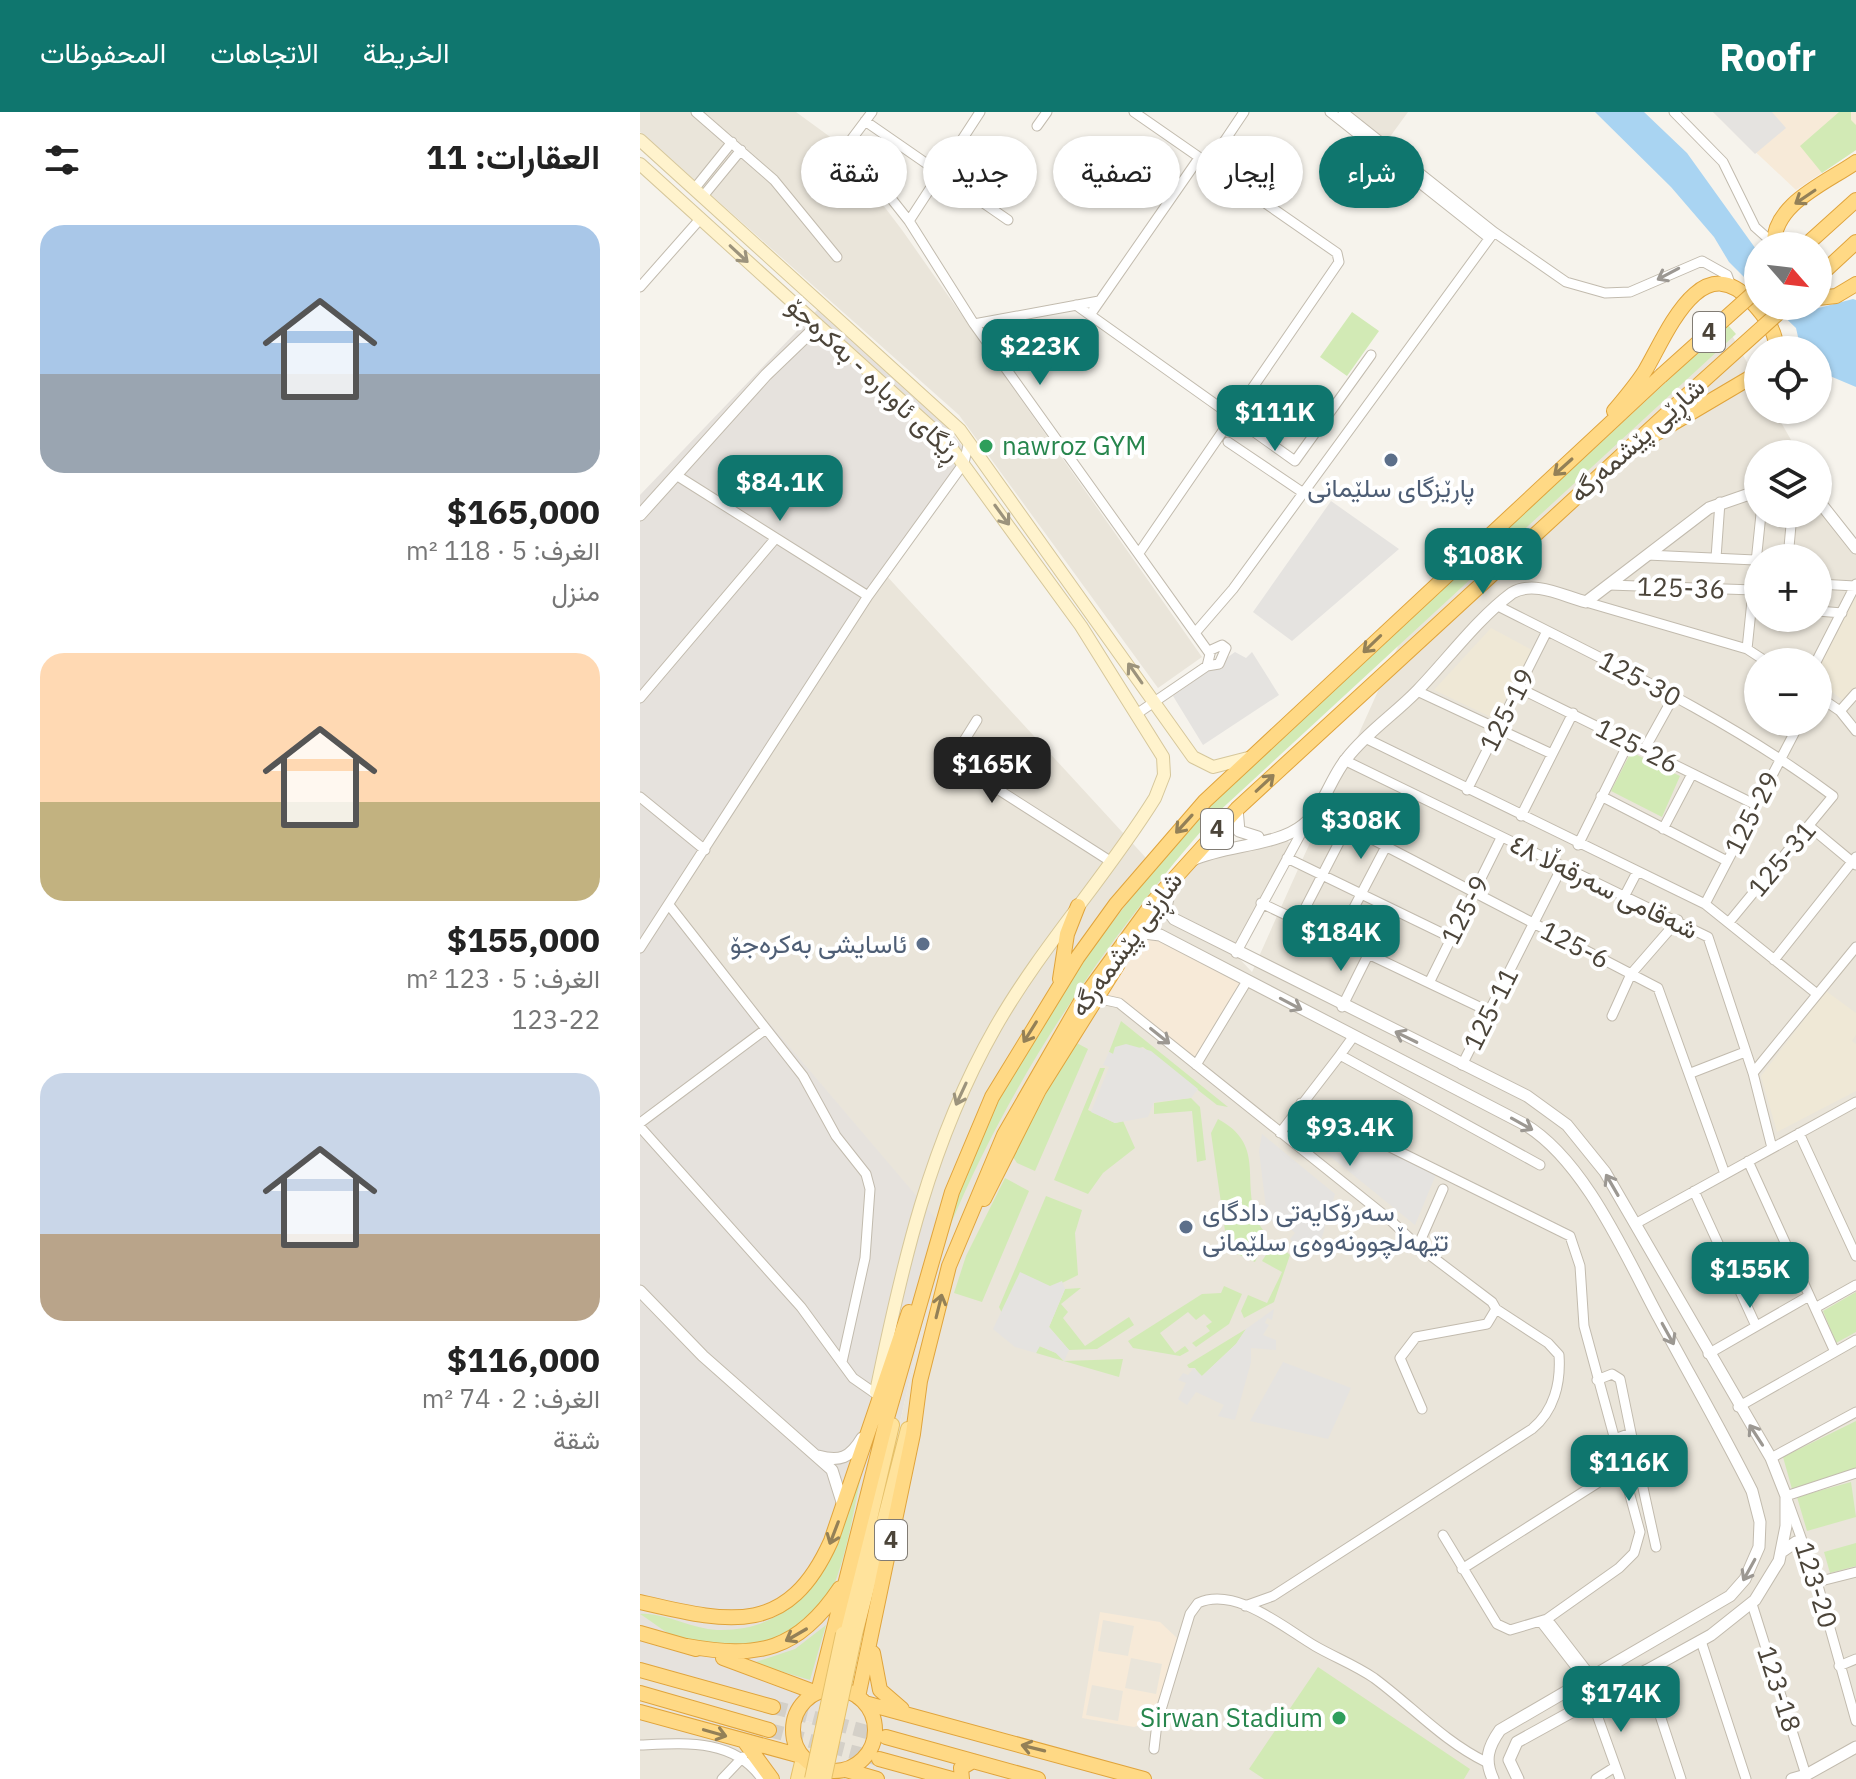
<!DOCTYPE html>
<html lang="ar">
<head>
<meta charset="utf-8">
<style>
  :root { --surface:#fff; --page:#f6f6f6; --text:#222; --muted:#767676; --accent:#0f766e }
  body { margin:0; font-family:"IBM Plex Sans",Vazirmatn,sans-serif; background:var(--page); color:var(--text); direction:rtl; height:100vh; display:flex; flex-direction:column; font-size:30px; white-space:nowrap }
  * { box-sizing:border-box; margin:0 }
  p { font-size:26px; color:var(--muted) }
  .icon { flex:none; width:44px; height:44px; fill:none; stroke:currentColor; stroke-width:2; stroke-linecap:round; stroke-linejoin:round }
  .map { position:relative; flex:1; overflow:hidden; direction:ltr }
  .drawer { display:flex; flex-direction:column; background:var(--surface); width:640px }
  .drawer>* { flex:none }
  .guide { position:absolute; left:24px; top:24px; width:760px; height:72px; direction:rtl; display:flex; gap:16px }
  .needle { width:52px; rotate:118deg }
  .tools { position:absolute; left:1104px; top:120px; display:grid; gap:16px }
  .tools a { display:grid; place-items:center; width:88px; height:88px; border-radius:50%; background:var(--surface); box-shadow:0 2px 6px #0004; font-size:40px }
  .price { position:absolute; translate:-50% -68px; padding:0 18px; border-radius:16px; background:var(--accent); color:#fff; font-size:26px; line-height:52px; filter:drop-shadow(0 2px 4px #0008) }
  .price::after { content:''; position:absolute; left:50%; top:48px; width:24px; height:18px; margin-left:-12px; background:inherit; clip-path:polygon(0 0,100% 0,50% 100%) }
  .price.on { background:#222; color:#fff }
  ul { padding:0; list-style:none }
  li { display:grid; align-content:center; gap:16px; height:424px; padding:0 40px }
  li span { display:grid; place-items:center; height:248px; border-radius:24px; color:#555 }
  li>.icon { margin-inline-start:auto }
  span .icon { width:144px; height:144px; fill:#fffc; stroke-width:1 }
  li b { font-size:34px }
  h2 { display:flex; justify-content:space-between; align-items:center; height:96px; padding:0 40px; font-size:34px }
  .chip { padding:0 28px; border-radius:36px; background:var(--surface); box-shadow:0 2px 6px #0004; font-size:28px; line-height:72px }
  .chip.on { background:var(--accent); color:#fff }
  header { display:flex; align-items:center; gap:48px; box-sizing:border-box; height:112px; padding:0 40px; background:var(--accent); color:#fff }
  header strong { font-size:38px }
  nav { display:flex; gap:44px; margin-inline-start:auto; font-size:28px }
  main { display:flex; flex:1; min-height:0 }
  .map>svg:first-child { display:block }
  .residential { fill:#eae5da; fill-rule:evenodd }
  .commercial { fill:#f7ead8; fill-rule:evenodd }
  .industrial { fill:#e6e2dd }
  .education { fill:#efe8d6 }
  .green { fill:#d2eab5 }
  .parking { fill:#e5e3e0 }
  .water { fill:#a9d4f2 }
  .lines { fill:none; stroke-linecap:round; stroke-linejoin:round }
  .trunk-tunnel { stroke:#d4d0c8; stroke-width:14; stroke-dasharray:14 7; stroke-linecap:butt }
  .minor-casing { stroke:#c2bbae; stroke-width:11 }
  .tertiary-casing { stroke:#c2bbae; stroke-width:13 }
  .secondary-casing { stroke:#d6c79b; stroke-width:14 }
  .primary-casing { stroke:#e6c16a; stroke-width:16 }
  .trunk-casing { stroke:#e0a43c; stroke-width:16 }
  .minor { stroke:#fff; stroke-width:9 }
  .tertiary { stroke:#fff; stroke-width:11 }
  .secondary { stroke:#fff3cd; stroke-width:12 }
  .primary { stroke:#ffe39c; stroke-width:14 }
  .trunk { stroke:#ffd985; stroke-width:14 }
  .primary-bridge-casing { stroke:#e6c16a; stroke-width:16; stroke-linecap:butt }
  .trunk-bridge-casing { stroke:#e0a43c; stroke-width:16; stroke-linecap:butt }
  .primary-bridge { stroke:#ffe39c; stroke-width:14 }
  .trunk-bridge { stroke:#ffd985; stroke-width:14 }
  .oneway { stroke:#938057 }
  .oneway2 { stroke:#9c937c }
  .oneway3 { stroke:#9c9892 }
  .leisure-dot { fill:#2e9e5b; stroke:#fff; stroke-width:3 }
  .service-dot { fill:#5c6f8a; stroke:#fff; stroke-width:3 }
  .labels { text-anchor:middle; stroke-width:8; stroke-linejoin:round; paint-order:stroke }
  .shield { fill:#fff; stroke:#817c74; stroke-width:2 }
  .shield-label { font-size:24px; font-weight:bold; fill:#4b4439 }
  .street-label { font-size:26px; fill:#4b4439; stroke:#fff }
  .leisure-label { font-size:26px; fill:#27864d; stroke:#fff; text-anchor:start }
  .service-label { font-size:26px; fill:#4e5e75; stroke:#fff }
</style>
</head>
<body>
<header>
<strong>Roofr</strong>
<nav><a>الخريطة</a><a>الاتجاهات</a><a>المحفوظات</a></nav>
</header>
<main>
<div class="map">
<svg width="1216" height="1667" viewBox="0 0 1216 1667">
  <rect width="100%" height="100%" fill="#f6f3ec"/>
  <path class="residential" d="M0 0H156L193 27 262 118 562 545 518 576 319 303 0 20Z
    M697 0H768L744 33Z
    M1089 218 1118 270V298H1134L1159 342H1118V402H1178V376L1203 419 1216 434V1667H0V1563L191 1616 279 1226 307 1121 29 793 244 461 530 772 544 753 642 724 648 729 652 735 593 840 612 860 764 521ZM1118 446H1178V506H1118ZM1118 550H1178V610H1118Z"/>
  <path class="commercial" d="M1073 0H1216V38L1156 78Z
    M507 820 607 869 556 953 479 891 456 884 497 823Z
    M460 1500 520 1510 537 1526 514 1608 494 1615 442 1606ZM463 1508 494 1514 488 1544 458 1539ZM491 1546 522 1552 516 1582 485 1576ZM452 1573 483 1579 478 1609 446 1603Z"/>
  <path class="industrial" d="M178 197 303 310 330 344 244 461 29 793 308 1121 279 1226 191 1616 0 1563V383Z"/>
  <path class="education" d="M1216 481V578L1205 590 1178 569V554Z
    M851 516 892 538 855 607 794 578Z
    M1186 879 1216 901V923L1212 929 1216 932V979L1137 1020 1121 964Z"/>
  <path class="green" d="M1199 0H1211V8L1216 13V38L1182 61 1160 34Z
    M712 200 739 219 707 264 680 245Z
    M1088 213 1096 222 575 703C467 826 373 963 310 1114H307C315 1089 323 1063 333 1039 388 913 475 803 563 698Z
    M991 640 1040 664 1022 705 971 679Z
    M481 909 588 995 577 993 503 935 473 942 469 940Z
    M433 929 448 937 395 1059 377 1051 373 1045Z
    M460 956H465L448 998 475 1011 483 1009 495 1036 463 1061 448 1082 414 1068Z
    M551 986 560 995 566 1048 557 1050 552 999 514 1002V991Z
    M578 1007C626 1033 601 1067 617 1108 619 1114 624 1118 627 1124L615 1150 595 1141 597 1135 585 1119 571 1021Z
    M365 1066 389 1079 342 1190 314 1181 326 1144Z
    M406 1084 442 1098 435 1121 438 1163 362 1201 359 1195Z
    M635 1129 650 1143 634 1190 604 1206 601 1199 608 1183 627 1191 642 1160 622 1149Z
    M584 1174 602 1182 589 1212 556 1235 552 1231 570 1219 566 1214 572 1210 564 1202 556 1208 548 1200 520 1221 535 1241 545 1234 549 1239 540 1244 493 1236 488 1229 562 1182 581 1181Z
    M441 1176 421 1192 428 1200 423 1206 445 1234 489 1205 494 1213 457 1237 429 1238 409 1215 425 1177Z
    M1216 1180V1220L1196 1231 1183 1199Z
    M606 1217 596 1232 561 1265 555 1256H549L547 1253Z
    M399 1234 416 1241 424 1249 483 1247 479 1265 396 1241Z
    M1216 1309V1356L1152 1377 1143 1345Z
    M225 1346C216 1385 210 1428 197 1465 175 1527 99 1546 42 1528 28 1523 13 1510 0 1502 23 1500 52 1517 77 1518 177 1521 199 1421 225 1346Z
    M1211 1370 1216 1405 1167 1419 1157 1385Z
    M1216 1431V1454L1190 1461 1184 1440Z
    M186 1513 170 1568 113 1551 155 1537Z
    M678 1555 830 1657 824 1667H624L609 1657Z"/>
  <path class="parking" d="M1073 0H1132L1146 16 1115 42Z
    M691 389 759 437 652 529 613 500Z
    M595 540 606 546 612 540 639 583 563 633 533 584Z
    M486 932 511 939 558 977 551 986 514 990 508 1005 475 1011 451 1000 469 955 463 953 469 940 473 942 475 935Z
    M673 992 799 1055 775 1113 654 1015Z
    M622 1022 695 1082 679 1135 660 1136 650 1127 655 1121 642 1109 637 1114 627 1104 619 1039Z
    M380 1160 410 1174 422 1169 425 1177 409 1215 429 1238 424 1249 416 1241 400 1234 396 1241 375 1235 353 1217Z
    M634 1197 632 1208 627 1206 625 1211 629 1213 623 1223 636 1228V1238L611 1236V1250L595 1308 578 1304 584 1293 556 1280 547 1293 538 1287 546 1271 538 1268 543 1261 548 1263 554 1256 562 1264 596 1232 606 1217Z
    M643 1250 711 1276 688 1327 610 1309Z"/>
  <path class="water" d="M955 0H1004L1047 41 1118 140V179L1089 150 1074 125 1031 75Z
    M1213 187 1216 188V275L1178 259V238H1161L1156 216 1133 194 1175 197Z"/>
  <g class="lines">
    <path class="trunk-tunnel" d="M133 1595 246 1625
      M129 1618 239 1647"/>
    <defs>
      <path id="minor" d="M56 0 134 68 197 145
        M232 0 208 32 269 109 334 212 570 542
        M494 0 697 141 699 150 499 441
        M690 0 849 126
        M703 0 854 120 926 170 965 181 990 180 1062 149 1087 163 1091 174
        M1034 0 1083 50 1115 115 1134 132
        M225 9 368 108
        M397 14 407 0
        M569 52 604 0
        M55 76 92 30
        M64 83 101 38
        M269 109 340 0
        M0 175 61 106
        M436 193 655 349 731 243
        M450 203 559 46
        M334 212 459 189
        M588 330 662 380
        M36 363 228 484
        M1007 443 1115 448
        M1076 446 1080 390
        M1148 446 1152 402
        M1178 472 1215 474
        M969 473 1114 478
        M946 490 1107 537 1127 550
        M858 494C972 552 1090 607 1193 684L1090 809
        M1178 499 1202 501
        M555 521 593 477 854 120
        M1107 537 1121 402
        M1176 550 1216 472
        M879 576 1116 693
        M777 579 912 642
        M1178 584 1200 599 1216 619
        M0 586 135 427
        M1200 599 1216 581
        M498 601 567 554 579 552 586 536 582 533 571 538 567 554
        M337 608 312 648 470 749
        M725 626 1065 792 1177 882
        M1004 638 1034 584
        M704 648 1068 825 1113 961 1132 1036
        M827 678 907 519
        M961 684 1087 749
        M0 685 65 738
        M676 698 1018 876 1085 1062
        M881 704 933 601
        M1169 714 1216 753
        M1023 717 1052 662
        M938 733 989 630
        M647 746 812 826
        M985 783 997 760
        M621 791 850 900
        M1065 792 1160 610
        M29 793 163 964 196 1024 226 1062 230 1077 225 1146 202 1250
        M658 810 707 715
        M697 828 773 683
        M0 836 228 484 324 351 329 329
        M596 841 666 712
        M1134 848 1216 745
        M789 871 861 726
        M456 886 479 891 749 1107 778 1134 803 1077
        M702 895 728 843
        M972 904 991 862 1038 808
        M713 925 700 943 900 1053
        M556 953 607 869
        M822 953 922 755
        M1051 961 1105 940
        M1113 961 1216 835
        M661 991 930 1124 940 1154 944 1214 1000 1420 994 1441 979 1456 907 1507 870 1518 857 1512 803 1423
        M0 1011 126 917
        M0 1015 161 1195 213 1266 236 1282
        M640 1021 700 943
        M1159 1021 1216 1144
        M1108 1049 1195 1240
        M1054 1079 1116 1214
        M995 1112 1216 990
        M778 1134 852 1190 856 1197 847 1212 776 1225 760 1246 782 1297
        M1175 1196 1216 1173
        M1068 1242 1169 1184
        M957 1268 972 1262 980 1267 991 1321
        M1098 1295 1216 1228
        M972 1328 991 1321 1016 1435
        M1131 1346 1216 1300
        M1216 1361 1146 1384 1177 1470 1216 1609
        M822 1457 981 1356
        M1177 1470 1216 1460
        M1112 1492 1166 1663
        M605 1494 633 1484 892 1317C914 1299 921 1271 919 1243L908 1231 856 1197
        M907 1507 951 1564
        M901 1510 945 1567
        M1061 1529 1106 1667
        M1199 1554 1216 1547
        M1005 1558 1041 1667
        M952 1589 980 1667
        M0 1633C44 1631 94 1626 122 1667
        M514 1637 517 1611 550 1502 558 1491C596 1474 644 1516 675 1534 694 1545 715 1553 734 1566 772 1594 803 1629 846 1650
        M82 1667 103 1645
        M956 1667 975 1655"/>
      <path id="tertiary" d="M1178 388 1216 436
        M0 403 126 263 177 214
        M597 697 599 719 618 725
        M553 748C585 733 638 734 663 713 684 696 690 666 707 646 727 620 755 602 778 578 808 547 837 507 872 481 894 468 923 484 946 490L1069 396 1118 379
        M531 771 526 796 534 807 887 984 927 1013 965 1060 1131 1346 1146 1384V1414L1139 1449 1115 1488 1071 1523 877 1630 869 1648 878 1667
        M485 830 504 821 520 823 884 1012C945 1048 986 1145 1019 1206 1050 1264 1083 1321 1112 1379L1120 1410 1119 1435 1105 1467 1090 1484 860 1618C848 1635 844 1648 853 1667
        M0 1179 63 1244 192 1358 203 1393
        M178 1344C200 1350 210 1346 222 1326
        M1143 1439 1156 1430 1165 1434
        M1152 1667 1166 1663 1216 1635"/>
      <path id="secondary" d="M0 28 320 318 553 645 573 655 608 646
        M0 52 307 330 441 514 523 645 524 663 515 686C466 765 401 835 355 916 290 1030 262 1153 236 1280"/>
      <path id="primary" d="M203 1522 252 1313
        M215 1522 268 1317
        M158 1667 163 1646"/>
      <path id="trunk" d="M1134 134C1132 92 1186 71 1216 50
        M1165 134 1216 88
        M1178 165 1216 130
        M1178 186 1196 184 1216 172
        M974 299C985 286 996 273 1005 259 1026 224 1060 134 1111 189 1124 203 1137 219 1136 238
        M1013 323 1118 261
        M420 867 427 822 438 794
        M344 1087 399 978 478 852
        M0 1490C87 1510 147 1527 191 1429L269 1200
        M0 1521 56 1537
        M47 1534C118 1547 158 1539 200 1476
        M233 1541 240 1578 262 1597
        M83 1546 177 1581
        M0 1558 133 1595
        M153 1618a41 41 0 1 1 82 0a41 41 0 1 1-82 0Z
        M178 1580 247 1306 312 1080 352 985 437 846 476 792 565 689 1021 264
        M0 1581 129 1618
        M218 1585 273 1322 280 1269 309 1154 364 1023 440 891 515 788 597 697 1044 286
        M225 1591 504 1667
        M0 1600 161 1644
        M246 1625 398 1667
        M105 1630 132 1667
        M239 1647 312 1667
        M206 1658 237 1667
        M322 1667 321 1656 333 1649"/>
    </defs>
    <use href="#minor" class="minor-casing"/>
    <use href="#tertiary" class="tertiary-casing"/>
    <use href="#secondary" class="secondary-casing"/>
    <use href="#primary" class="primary-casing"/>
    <use href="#trunk" class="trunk-casing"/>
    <use href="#minor" class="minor"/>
    <use href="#tertiary" class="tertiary"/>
    <use href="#secondary" class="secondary"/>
    <use href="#primary" class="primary"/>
    <use href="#trunk" class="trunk"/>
    <defs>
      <path id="primary-bridge" d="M172 1667 203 1522
        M184 1667 215 1522"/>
      <path id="trunk-bridge" d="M1021 264 1118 177
        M1044 286 1146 194"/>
    </defs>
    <use href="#primary-bridge" class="primary-bridge-casing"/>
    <use href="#trunk-bridge" class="trunk-bridge-casing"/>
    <use href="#primary-bridge" class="primary-bridge"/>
    <use href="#trunk-bridge" class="trunk-bridge"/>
  </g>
  <defs><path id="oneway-shaft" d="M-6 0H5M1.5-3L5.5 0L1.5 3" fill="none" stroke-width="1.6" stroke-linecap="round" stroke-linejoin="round" transform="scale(2)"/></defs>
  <g class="oneway">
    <use href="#oneway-shaft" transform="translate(1165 85) rotate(146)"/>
    <use href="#oneway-shaft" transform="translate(923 355) rotate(138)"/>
    <use href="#oneway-shaft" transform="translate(732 532) rotate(136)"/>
    <use href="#oneway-shaft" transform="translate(625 671) rotate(-43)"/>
    <use href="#oneway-shaft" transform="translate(544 712) rotate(132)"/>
    <use href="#oneway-shaft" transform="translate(390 920) rotate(122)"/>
    <use href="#oneway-shaft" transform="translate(299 1194) rotate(-76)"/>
    <use href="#oneway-shaft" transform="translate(194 1421) rotate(111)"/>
    <use href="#oneway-shaft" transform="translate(156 1523) rotate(150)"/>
    <use href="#oneway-shaft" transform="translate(75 1621) rotate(16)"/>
    <use href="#oneway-shaft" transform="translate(393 1636) rotate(-166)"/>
  </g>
  <g class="oneway2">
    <use href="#oneway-shaft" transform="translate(99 142) rotate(43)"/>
    <use href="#oneway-shaft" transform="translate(362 403) rotate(54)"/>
    <use href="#oneway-shaft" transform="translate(495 561) rotate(-125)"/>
    <use href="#oneway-shaft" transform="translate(321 982) rotate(115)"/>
  </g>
  <g class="oneway3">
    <use href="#oneway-shaft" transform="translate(1028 162) rotate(152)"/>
    <use href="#oneway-shaft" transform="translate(651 892) rotate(28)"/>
    <use href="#oneway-shaft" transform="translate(520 924) rotate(39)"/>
    <use href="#oneway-shaft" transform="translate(766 925) rotate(-154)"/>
    <use href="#oneway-shaft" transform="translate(882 1012) rotate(29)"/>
    <use href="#oneway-shaft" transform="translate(972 1073) rotate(-120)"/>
    <use href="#oneway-shaft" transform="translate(1028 1222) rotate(61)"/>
    <use href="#oneway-shaft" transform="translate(1116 1323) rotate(-123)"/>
    <use href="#oneway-shaft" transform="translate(1109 1458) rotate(119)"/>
  </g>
  <g class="leisure-dot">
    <circle cx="346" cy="334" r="8"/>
    <circle cx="699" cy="1606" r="8"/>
  </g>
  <g class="service-dot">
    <circle cx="751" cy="348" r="8"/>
    <circle cx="283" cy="832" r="8"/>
    <circle cx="546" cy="1115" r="8"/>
  </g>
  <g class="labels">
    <g class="shield">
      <rect x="1053" y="200" width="32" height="40" rx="6"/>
      <rect x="561" y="697" width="32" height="40" rx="6"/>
      <rect x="235" y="1408" width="32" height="40" rx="6"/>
    </g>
    <g class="shield-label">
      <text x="1069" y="228">4</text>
      <text x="577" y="725">4</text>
      <text x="251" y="1436">4</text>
    </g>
    <g class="street-label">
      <text transform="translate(234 267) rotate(43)" y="9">ڕێگای ئاوبارە - بەکرەجۆ</text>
      <text transform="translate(997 328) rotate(-42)" y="9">شاڕێی پێشمەرگە</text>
      <text transform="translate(1041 476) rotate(2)" y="9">125-36</text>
      <text transform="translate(1000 567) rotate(28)" y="9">125-30</text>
      <text transform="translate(867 598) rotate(-63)" y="9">125-19</text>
      <text transform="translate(997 634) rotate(27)" y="9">125-26</text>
      <text transform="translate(1112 701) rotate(-63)" y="9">125-29</text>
      <text transform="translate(1142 747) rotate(-50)" y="9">125-31</text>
      <text transform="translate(964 775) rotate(26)" y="9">شەقامی سەرقەڵا ٤٨</text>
      <text transform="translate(825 798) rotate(-63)" y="9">125-9</text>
      <text transform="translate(486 832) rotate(-54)" y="9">شاڕێی پێشمەرگە</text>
      <text transform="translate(935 833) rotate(27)" y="9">125-6</text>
      <text transform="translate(851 897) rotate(-63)" y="9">125-11</text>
      <text transform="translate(1176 1473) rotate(73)" y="9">123-20</text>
      <text transform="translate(1139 1577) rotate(72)" y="9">123-18</text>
    </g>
    <g class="leisure-label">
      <text x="362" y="343">nawroz GYM</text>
      <text x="683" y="1615" text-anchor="end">Sirwan Stadium</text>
    </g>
    <g class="service-label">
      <text x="751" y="385">پارێزگای سلێمانی</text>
      <text x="267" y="841" text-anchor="end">ئاسایشی بەکرەجۆ</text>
      <text x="562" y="1109" text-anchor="start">سەرۆکایەتی دادگای<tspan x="562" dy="30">تێهەڵچوونەوەی سلێمانی</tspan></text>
    </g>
  </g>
</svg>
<div class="tools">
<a><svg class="needle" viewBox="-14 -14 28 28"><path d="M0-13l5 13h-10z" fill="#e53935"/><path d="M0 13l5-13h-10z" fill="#767676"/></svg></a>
<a><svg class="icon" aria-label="locate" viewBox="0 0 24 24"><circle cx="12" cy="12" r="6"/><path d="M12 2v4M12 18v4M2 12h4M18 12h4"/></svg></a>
<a><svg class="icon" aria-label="layers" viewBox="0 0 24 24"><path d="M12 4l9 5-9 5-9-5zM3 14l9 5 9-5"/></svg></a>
<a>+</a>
<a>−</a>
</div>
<b class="price" style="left:400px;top:275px">$223K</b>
<b class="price" style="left:635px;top:341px">$111K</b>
<b class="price" style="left:140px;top:411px">$84.1K</b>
<b class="price" style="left:843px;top:484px">$108K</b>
<b class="price on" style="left:352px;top:693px">$165K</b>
<b class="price" style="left:721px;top:749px">$308K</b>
<b class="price" style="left:701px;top:861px">$184K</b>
<b class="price" style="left:710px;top:1056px">$93.4K</b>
<b class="price" style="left:1110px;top:1198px">$155K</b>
<b class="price" style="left:989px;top:1391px">$116K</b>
<b class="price" style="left:981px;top:1622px">$174K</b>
<div class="guide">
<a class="chip on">شراء</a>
<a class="chip">إيجار</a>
<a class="chip">تصفية</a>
<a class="chip">جديد</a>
<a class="chip">شقة</a>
</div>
</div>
<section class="drawer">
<h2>العقارات: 11<svg class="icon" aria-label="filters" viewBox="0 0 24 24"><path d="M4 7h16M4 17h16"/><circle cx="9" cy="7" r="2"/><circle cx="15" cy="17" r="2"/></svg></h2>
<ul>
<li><span style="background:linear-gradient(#a9c7e8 60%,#9aa5b1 0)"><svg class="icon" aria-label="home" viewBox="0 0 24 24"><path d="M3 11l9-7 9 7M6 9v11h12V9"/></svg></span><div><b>$165,000</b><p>الغرف: 5 · 118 m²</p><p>منزل</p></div></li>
<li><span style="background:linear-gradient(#ffd9b3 60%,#c2b280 0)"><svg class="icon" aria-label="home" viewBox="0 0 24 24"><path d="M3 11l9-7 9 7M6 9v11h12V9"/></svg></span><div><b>$155,000</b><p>الغرف: 5 · 123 m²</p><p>123-22</p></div></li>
<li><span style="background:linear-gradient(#c9d6e8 65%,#b9a48a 0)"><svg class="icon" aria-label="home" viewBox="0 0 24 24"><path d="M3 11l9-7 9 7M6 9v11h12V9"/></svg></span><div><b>$116,000</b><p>الغرف: 2 · 74 m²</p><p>شقة</p></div></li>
</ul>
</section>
</main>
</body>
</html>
